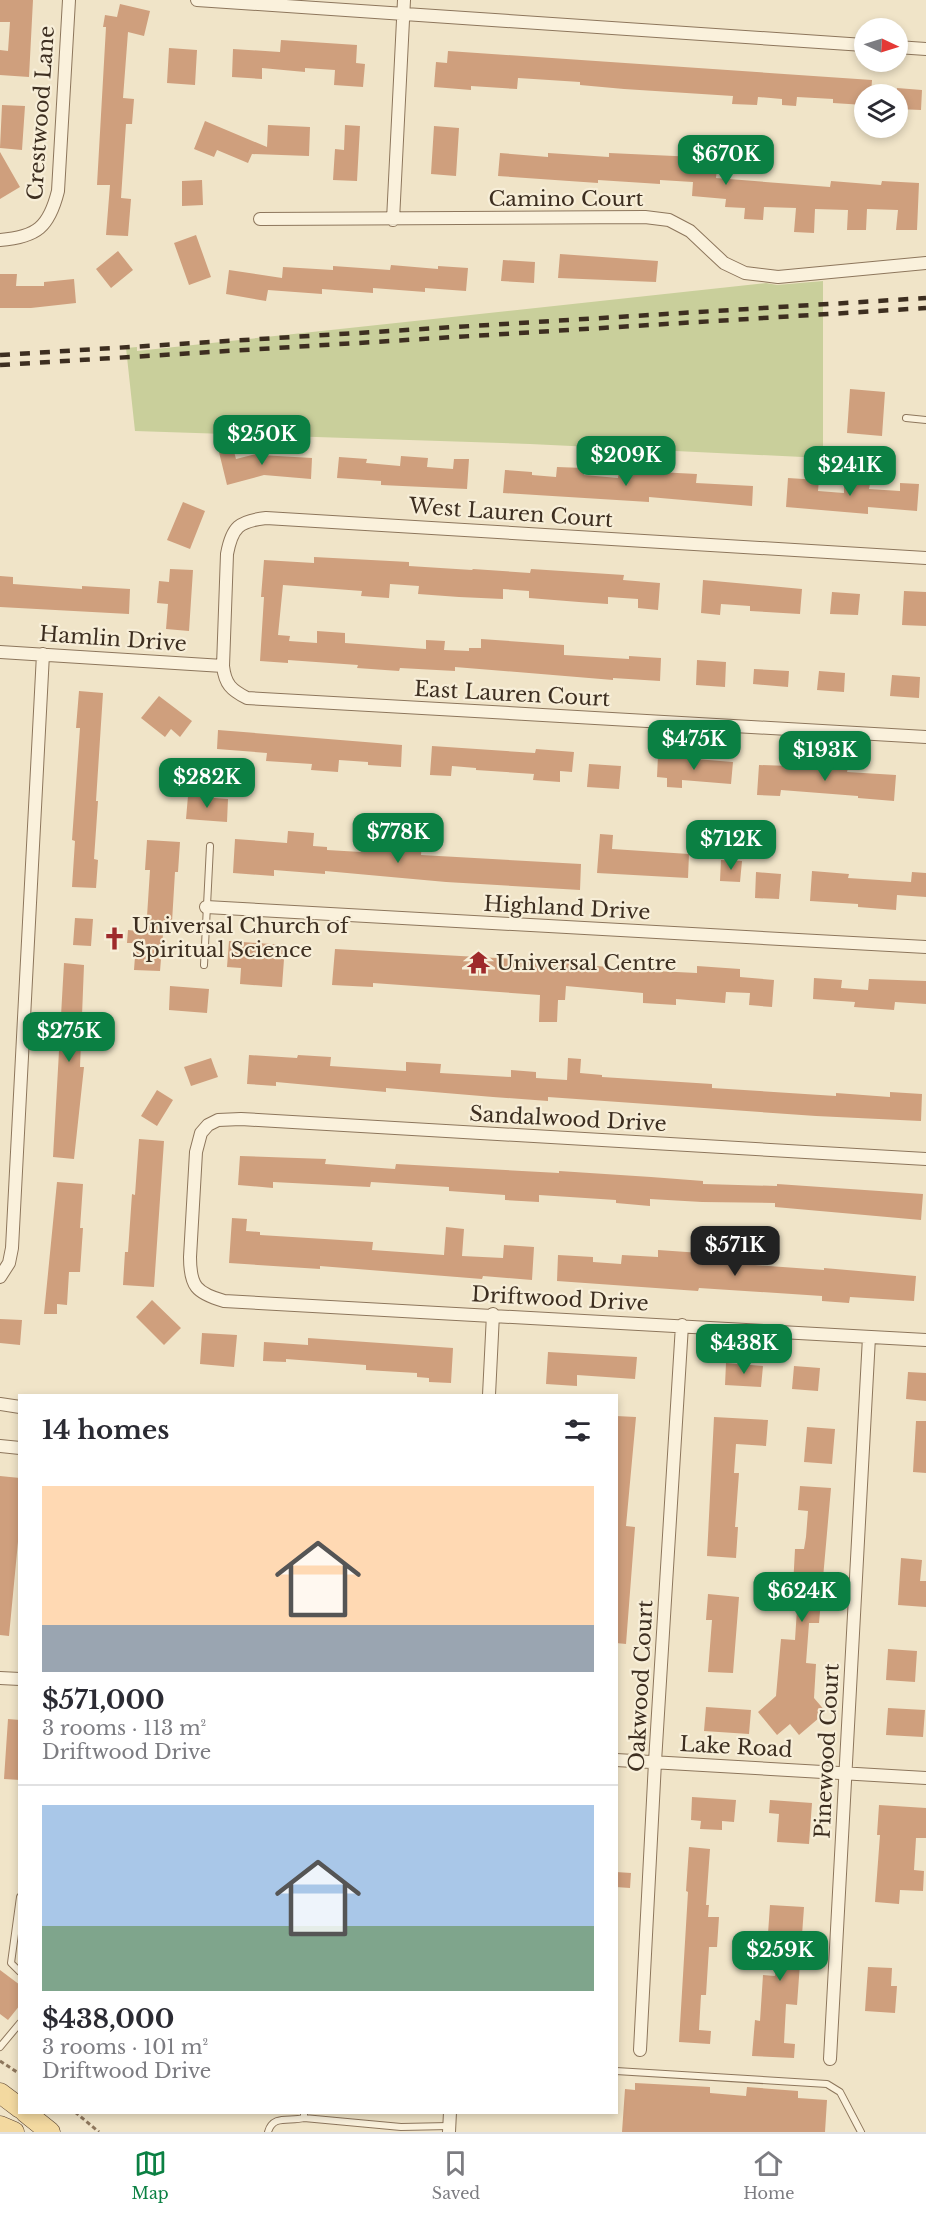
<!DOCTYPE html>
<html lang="en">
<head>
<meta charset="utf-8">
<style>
  :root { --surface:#fff; --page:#f2f2f3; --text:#2b2b33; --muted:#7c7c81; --line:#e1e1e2; --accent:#0b8043 }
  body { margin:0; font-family:"Libre Baskerville",serif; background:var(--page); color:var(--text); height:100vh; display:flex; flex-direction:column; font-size:22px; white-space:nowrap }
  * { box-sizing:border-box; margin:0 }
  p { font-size:20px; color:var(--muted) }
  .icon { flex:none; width:33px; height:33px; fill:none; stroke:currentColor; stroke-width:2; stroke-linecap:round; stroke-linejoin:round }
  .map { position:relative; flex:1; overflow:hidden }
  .details { position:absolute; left:18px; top:1394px; width:600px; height:720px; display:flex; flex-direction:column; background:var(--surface); border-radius:0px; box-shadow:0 3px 9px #0003 }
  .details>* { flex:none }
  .needle { width:39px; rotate:94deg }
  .buttons { position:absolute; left:854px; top:18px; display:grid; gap:12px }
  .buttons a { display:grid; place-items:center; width:54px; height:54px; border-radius:50%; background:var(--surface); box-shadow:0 3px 9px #0003; font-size:30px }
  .price { position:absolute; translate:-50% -51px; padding:0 14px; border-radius:12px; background:var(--accent); color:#fff; font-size:20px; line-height:39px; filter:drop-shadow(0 2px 3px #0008) }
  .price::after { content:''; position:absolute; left:50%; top:36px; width:18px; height:14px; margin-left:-9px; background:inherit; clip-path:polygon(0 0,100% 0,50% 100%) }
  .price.selected { background:#222; color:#fff }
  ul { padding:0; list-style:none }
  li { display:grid; align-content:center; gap:12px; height:318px; padding:0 24px }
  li+li { border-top:2px solid var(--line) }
  li span { display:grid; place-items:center; height:186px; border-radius:0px; color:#555 }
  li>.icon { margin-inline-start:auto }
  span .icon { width:108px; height:108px; fill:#fffc; stroke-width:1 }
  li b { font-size:26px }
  h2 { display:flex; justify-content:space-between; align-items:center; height:72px; padding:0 24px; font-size:26px }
  .tabs { display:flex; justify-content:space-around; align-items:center; height:84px; border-top:2px solid var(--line); background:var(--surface); font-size:16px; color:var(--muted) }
  .tabs a { display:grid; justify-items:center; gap:3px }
  .tabs .selected { color:var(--accent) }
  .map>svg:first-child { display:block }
  .green { fill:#c9cf9b }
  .building { fill:#cf9f7d }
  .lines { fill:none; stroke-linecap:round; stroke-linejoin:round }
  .lane-casing { stroke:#8d765c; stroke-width:8 }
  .street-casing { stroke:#8d765c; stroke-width:14 }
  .primary-casing { stroke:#5b4430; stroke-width:21 }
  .path { stroke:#8d765c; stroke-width:3; stroke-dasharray:4.5 3; stroke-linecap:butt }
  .lane { stroke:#faf1dc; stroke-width:6 }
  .street { stroke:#faf1dc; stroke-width:12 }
  .primary { stroke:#f3d9a0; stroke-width:20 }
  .rail { stroke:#3d2e20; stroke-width:4.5; stroke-dasharray:10 10; stroke-linecap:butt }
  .labels { text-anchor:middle; stroke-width:4.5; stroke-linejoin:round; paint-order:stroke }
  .street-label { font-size:21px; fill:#3d2e20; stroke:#f7eed8 }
  .poi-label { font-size:21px; fill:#3d2e20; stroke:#f7eed8; text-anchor:start }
</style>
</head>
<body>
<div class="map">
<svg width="926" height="2132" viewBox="0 0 926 2132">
  <rect width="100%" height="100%" fill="#f0e4c8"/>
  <path class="green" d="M823 281V458L530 444 135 431 126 348 137 347V351L766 283 777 285Z"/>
  <path class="building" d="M0 0H33L29 77 0 75V50L8 51 10 22H0Z
    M120 4 150 11 144 36 128 32 123 98 134 99 132 124H126L121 198 131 199 128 236 106 235 110 185H97L106 27H103L105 15 117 17Z
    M281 40 357 45 356 63 365 64 363 87 334 85 335 70 305 68V72L262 68V79L232 77 233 49 280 52Z
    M169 48 197 50 195 85 167 83Z
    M448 51 872 80 871 94H864V105L833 103V99L797 97 796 106 782 105V99L758 97 757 105 732 104 733 96 624 89 580 85V82L518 78 517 89 471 86V90L434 87 436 62 447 63Z
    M897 88 922 90 921 110 897 109Z
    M2 105 25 106 22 150 0 148Z
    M205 121 267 147 268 125 310 127 309 156 252 154 248 163 217 150 214 157 194 149Z
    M345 125 360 126 357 181 333 180 335 149 344 150Z
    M434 126 459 128 456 176 431 174Z
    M0 152 20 187 0 199Z
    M500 153 548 157V153L609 157V153L718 158 716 178 830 187 831 181 881 185 882 181 919 183 917 230H896L898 210 867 209 866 230H847L848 210 815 209 814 233 794 232 796 208 764 207 763 220 744 219 745 208 725 207 726 199 692 196 693 182 660 180V184L598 180V183L498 176Z
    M202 180 203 205 182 206V181Z
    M196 235 211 277 189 285 174 243Z
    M118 251 133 270 111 288 96 269Z
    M560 254 658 261 656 282 558 278Z
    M503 260 535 262 534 283 501 281Z
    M391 265 438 269V266L468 268 466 291 425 288V292L373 288V293L322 289V294L268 290 266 301 226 294 229 270 282 278 283 267 333 270V266L390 270Z
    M0 274H17L16 286H44V282L74 279 76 303 31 308H0Z
    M850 389 885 392 882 436 847 433Z
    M232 444 236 459 260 453V455L312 458 311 479 264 475 227 485 218 448Z
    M401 456 428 458 427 467 453 469 454 459H469L467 489 381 485V481L337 478 339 457 367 459 366 463 400 466Z
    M557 467 584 468V475L618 478 619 470 697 474 696 483 753 486 752 506 649 497V502L503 493 505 470 532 472V475L556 477Z
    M788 478 819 480 818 491 844 493V482L870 484 869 489 900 491V483L919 484 917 511 868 507V514L786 507Z
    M183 502 205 511 190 549 167 540Z
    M314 557 409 562V566L472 570 473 569 530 573 531 569 624 575 623 580 660 583 658 610 638 608V599L608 597V604L579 602 529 598V591L503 589V599L459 597 418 594 419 586 390 584 389 598 361 596 362 591 283 585 278 635 290 636 289 641 317 643V631L345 633V643L426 649V640L445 641 444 650 469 651V648H481V639L564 645V655L629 659V656L661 658 660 681 613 678V680L455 667V671L400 668 399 671 357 668 358 665 288 660V663L260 661 264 597H261L264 560 314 563Z
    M170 569 193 570 189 631 166 629 168 604 157 603 159 581 169 582Z
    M0 576 13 577V584L82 589V586L130 589 129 614 0 607Z
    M703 580 802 589 800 614 750 611V606L721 604 720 615 701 613Z
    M904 591 926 592V626L902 625Z
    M832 592 860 594 858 615 830 614Z
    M697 660 726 662 725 687 696 685Z
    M754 669 789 671 788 687 753 684Z
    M819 671 845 673 844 692 817 690Z
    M892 675 920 677 919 698 890 696Z
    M79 691 103 693 96 801H98L94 859 98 860 96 888 72 887 75 841 72 840 80 728H76Z
    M159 696 192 721 180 737 171 729 165 737 141 718Z
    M218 730 402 745 401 767 368 765V762L339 760 338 772 311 770 312 764 266 761 267 753 217 749Z
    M432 746 535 753 536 749 574 752 572 772 560 771V782L533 780 534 774 476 770V768L452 766 451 776 430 775Z
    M658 756 733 762 731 784 682 780V788L667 787V778L657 777Z
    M589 764 621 766 619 789 587 787Z
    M759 765 848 768 847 772 896 775 894 801 858 798V796L781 790 780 796 757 795Z
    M188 796 228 799 227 822 186 819Z
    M288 831 314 833 313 846 327 847V850L361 852 362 840 391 842V840L422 843 421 855 581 864 580 890 446 882 325 871V874L274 870V876L233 873 235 839 287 843Z
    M600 834 613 835 612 849 689 854 688 878 597 873Z
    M147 840 180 842 178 872H175L172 922H164L160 971 134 970 136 943H127L128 930 146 932 150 870H145Z
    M721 860 742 861 740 882 720 881Z
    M812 871 849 874 848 878 911 882 912 872 926 873V897L897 895 896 910 858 907V904L810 901Z
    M756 872 781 874 779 899 755 898Z
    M75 918 93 919 91 946 73 945Z
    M229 941 285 945 282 987 240 984 241 968 227 967Z
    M335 949 550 961 635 970 697 973V966L740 969V977L774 980 772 1007 749 1005 750 993 726 992 725 1003 676 999V1005L643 1003V993L566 986 565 1000H558L557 1022H539L540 995 373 983V987L332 985Z
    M64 963 84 965 80 1067H84L74 1159 53 1157Z
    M814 978 842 980 841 988 868 990 869 979 926 981V1004L895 1002 894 1010 854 1007 855 1002 813 999Z
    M170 986 209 989 207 1013 169 1010Z
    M249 1055 297 1058 298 1055 331 1057 330 1066 406 1071V1062L441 1064 440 1073 511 1077V1070L536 1072V1078L567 1080 568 1058 581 1059 580 1073 602 1075V1077L712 1084V1088L836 1096V1093L890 1097V1092L922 1094 921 1121 816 1116 548 1097V1101L493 1097 386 1088V1092L276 1082V1086L247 1084Z
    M211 1058 218 1077 191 1086 184 1067Z
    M157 1090 173 1100 157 1126 141 1116Z
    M139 1139 164 1141 154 1287 123 1285 125 1252H128L132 1194 135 1195Z
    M240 1156 326 1159 325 1164 395 1169 396 1164 559 1173V1171L651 1177 703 1181V1184L777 1186V1184L923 1194 921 1220 775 1207V1203L702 1202 650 1199V1206L616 1203V1200L539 1195V1202L505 1200V1195L449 1191V1187L371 1182 370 1187 273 1182V1188L238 1185Z
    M57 1182 83 1184 80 1228H83L80 1272H69L67 1305 57 1304V1314H44Z
    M232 1218 247 1219 246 1231 260 1232V1235L373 1242 372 1250 444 1255 446 1227 464 1229 462 1256 503 1258 504 1245 534 1247 532 1280 483 1276 482 1279 320 1266V1269L229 1263Z
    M658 1250 701 1253V1256L755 1260V1265L824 1270V1268L916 1276 914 1301 850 1297 849 1303 822 1301V1296L699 1288 698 1291 557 1281 558 1255 593 1257V1262L621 1264 622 1255 658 1257Z
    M152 1300 181 1328 164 1345 136 1317Z
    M0 1319 22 1320 20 1345 0 1343Z
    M202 1333 237 1335 234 1367 200 1364Z
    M308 1338 453 1348 451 1383 429 1382V1378L417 1377V1373L366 1370V1365L286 1359V1362L263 1361 264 1342 308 1345Z
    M548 1352 637 1357 635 1379 577 1375V1386L546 1384Z
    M726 1363 763 1366 761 1387 725 1385Z
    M794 1366 820 1368 818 1391 792 1389Z
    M908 1372 926 1373V1401L906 1399Z
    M616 1416 636 1417 626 1526 635 1527 626 1644 616 1643Z
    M714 1417 768 1420 766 1446 736 1444 734 1473H739L735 1527H738L736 1558 707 1556Z
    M916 1421H926V1473L913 1472Z
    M807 1427 835 1429 832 1464 804 1462Z
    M0 1476 20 1478V1521L9 1636 0 1635Z
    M800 1486 831 1488 819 1623H809L806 1663 816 1664 814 1698 826 1712 799 1735 790 1724 777 1735 758 1712 776 1696 781 1639 795 1640 797 1609H786L788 1587H793L795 1549H804L806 1537 808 1511 798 1510Z
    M901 1558 922 1560 920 1581H926V1607L898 1605Z
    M708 1594 739 1597 733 1673 708 1672 712 1620H706Z
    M888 1649 917 1651 915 1682 886 1680Z
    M706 1707 751 1710 749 1734 704 1731Z
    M888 1708 925 1710 923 1737 886 1735Z
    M8 1719 20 1720V1780L4 1779Z
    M692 1797 736 1800 734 1822 722 1821V1830L700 1829 701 1821 691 1820Z
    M770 1800 812 1803 809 1844 777 1842 779 1814 769 1813Z
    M879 1805 926 1808V1838H916L914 1870 924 1871 923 1891 900 1890 899 1904 875 1902 880 1835H877Z
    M689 1847 710 1849 706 1905H709L708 1917H719L717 1947H709L706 1995H701L699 2030 711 2031 710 2044 679 2042 688 1892 686 1891Z
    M616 1872 631 1873 630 1888 616 1887Z
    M770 1905 804 1907 797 2005 786 2004 784 2043 795 2044 794 2058 752 2056 755 2020 760 2021 763 1975 775 1976 777 1949 767 1948Z
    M868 1967 892 1968 891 1986H897L895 2013 865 2011Z
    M0 1970 20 1985V2005L8 2020 0 2014Z
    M635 2083 710 2087V2093L746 2096 747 2087 798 2091V2098L827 2100 825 2132H622L625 2089 635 2090Z"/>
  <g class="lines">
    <defs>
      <path id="lane" d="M906 418 926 420
        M204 965 210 846
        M20 1897 11 1963 20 1972
        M0 2047 20 2023
        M616 2071 827 2084 840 2092 861 2132
        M304 2112V2118L401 2127 449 2126
        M268 2132C273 2114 290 2122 304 2118"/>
      <path id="street" d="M197 0 864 45
        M897 47 926 49
        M260 219 645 217 669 220 690 231 724 263 745 273 778 277 926 263
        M393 220 404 0
        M0 240C37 237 49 227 58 191L69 0
        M926 558 266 518C239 521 232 527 227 554L223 666C225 684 231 690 247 698L926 737
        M0 652 223 666
        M206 907 926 947
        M926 1159 241 1119 218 1120 208 1125 201 1133 196 1152 190 1257C190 1286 196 1293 224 1301L926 1340
        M0 1277 9 1263 12 1248 43 654
        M489 1395 493 1314
        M0 1404 20 1407
        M0 1446 20 1448
        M0 1678 20 1679
        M616 1760 926 1778
        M640 2050 655 1762 682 1325
        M830 2059 869 1337
        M449 2132 450 2112"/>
      <path id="primary" d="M0 2093 20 2108
        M25 2112 50 2132
        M0 2126 14 2132"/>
    </defs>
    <use href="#lane" class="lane-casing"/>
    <use href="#street" class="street-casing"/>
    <use href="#primary" class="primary-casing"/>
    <path class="path" d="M0 2061 20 2074
      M75 2112 99 2132"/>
    <use href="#lane" class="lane"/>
    <use href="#street" class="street"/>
    <use href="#primary" class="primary"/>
    <path class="rail" d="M0 355 926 298
      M0 365 926 308"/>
  </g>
  <defs>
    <symbol id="church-bare" viewBox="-9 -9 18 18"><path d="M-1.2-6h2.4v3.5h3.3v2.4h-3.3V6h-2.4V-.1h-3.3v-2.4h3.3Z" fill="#9e2a2b" stroke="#f7eed8" stroke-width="2.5" paint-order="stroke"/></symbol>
    <symbol id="temple-bare" viewBox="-9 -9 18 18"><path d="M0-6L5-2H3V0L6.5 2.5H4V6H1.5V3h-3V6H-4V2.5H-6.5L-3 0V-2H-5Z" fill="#9e2a2b" stroke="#f7eed8" stroke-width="2.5" paint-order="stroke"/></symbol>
  </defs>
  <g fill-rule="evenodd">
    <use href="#church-bare" x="98" y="922" width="33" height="33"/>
    <use href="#temple-bare" x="462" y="946" width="33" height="33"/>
  </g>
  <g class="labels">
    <g class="street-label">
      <text transform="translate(41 113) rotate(-86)" y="7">Crestwood Lane</text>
      <text x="566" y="206">Camino Court</text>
      <text transform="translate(511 513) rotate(4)" y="7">West Lauren Court</text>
      <text transform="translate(113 639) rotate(4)" y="7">Hamlin Drive</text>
      <text transform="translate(512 694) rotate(3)" y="7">East Lauren Court</text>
      <text transform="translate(567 908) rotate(3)" y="7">Highland Drive</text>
      <text transform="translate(568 1119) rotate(3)" y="7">Sandalwood Drive</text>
      <text transform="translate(560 1299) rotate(3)" y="7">Driftwood Drive</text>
      <text transform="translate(641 1686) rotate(-87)" y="7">Oakwood Court</text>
      <text transform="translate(736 1747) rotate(3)" y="7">Lake Road</text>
      <text transform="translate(827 1751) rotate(-87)" y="7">Pinewood Court</text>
    </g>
    <g class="poi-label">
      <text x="132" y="933">Universal Church of<tspan x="132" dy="24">Spiritual Science</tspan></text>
      <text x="496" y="970">Universal Centre</text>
    </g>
  </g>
</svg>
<div class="buttons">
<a><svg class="needle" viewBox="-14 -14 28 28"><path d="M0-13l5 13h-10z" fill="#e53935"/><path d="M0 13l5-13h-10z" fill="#7c7c81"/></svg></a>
<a><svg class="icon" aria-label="layers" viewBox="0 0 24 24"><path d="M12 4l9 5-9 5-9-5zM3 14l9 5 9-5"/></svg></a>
</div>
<b class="price" style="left:726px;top:186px">$670K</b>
<b class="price" style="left:262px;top:466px">$250K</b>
<b class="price" style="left:626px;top:487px">$209K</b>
<b class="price" style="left:850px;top:497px">$241K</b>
<b class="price" style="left:694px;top:771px">$475K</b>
<b class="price" style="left:825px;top:782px">$193K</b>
<b class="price" style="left:207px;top:809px">$282K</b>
<b class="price" style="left:398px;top:864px">$778K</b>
<b class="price" style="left:731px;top:871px">$712K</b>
<b class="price" style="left:69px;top:1063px">$275K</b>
<b class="price selected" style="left:735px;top:1277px">$571K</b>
<b class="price" style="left:744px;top:1375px">$438K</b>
<b class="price" style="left:802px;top:1623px">$624K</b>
<b class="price" style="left:780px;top:1982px">$259K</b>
<section class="details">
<h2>14 homes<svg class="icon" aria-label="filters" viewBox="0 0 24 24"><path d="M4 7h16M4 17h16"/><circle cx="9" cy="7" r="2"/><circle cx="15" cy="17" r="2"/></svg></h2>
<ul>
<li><span style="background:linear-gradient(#ffd9b3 75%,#9aa5b1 0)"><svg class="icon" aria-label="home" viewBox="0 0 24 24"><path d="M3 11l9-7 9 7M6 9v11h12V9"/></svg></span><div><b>$571,000</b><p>3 rooms · 113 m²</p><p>Driftwood Drive</p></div></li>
<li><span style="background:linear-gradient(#a9c7e8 65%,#7fa58c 0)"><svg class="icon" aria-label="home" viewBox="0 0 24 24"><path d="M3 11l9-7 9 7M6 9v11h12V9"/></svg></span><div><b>$438,000</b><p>3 rooms · 101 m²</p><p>Driftwood Drive</p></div></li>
</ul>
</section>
</div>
<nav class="tabs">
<a class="selected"><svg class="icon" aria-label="map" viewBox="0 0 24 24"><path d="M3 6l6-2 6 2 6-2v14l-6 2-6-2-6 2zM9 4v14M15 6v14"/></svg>Map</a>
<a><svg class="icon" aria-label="saved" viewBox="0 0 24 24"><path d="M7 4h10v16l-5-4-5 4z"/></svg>Saved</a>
<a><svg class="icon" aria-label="home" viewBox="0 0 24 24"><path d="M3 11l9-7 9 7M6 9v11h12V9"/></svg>Home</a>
</nav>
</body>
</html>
